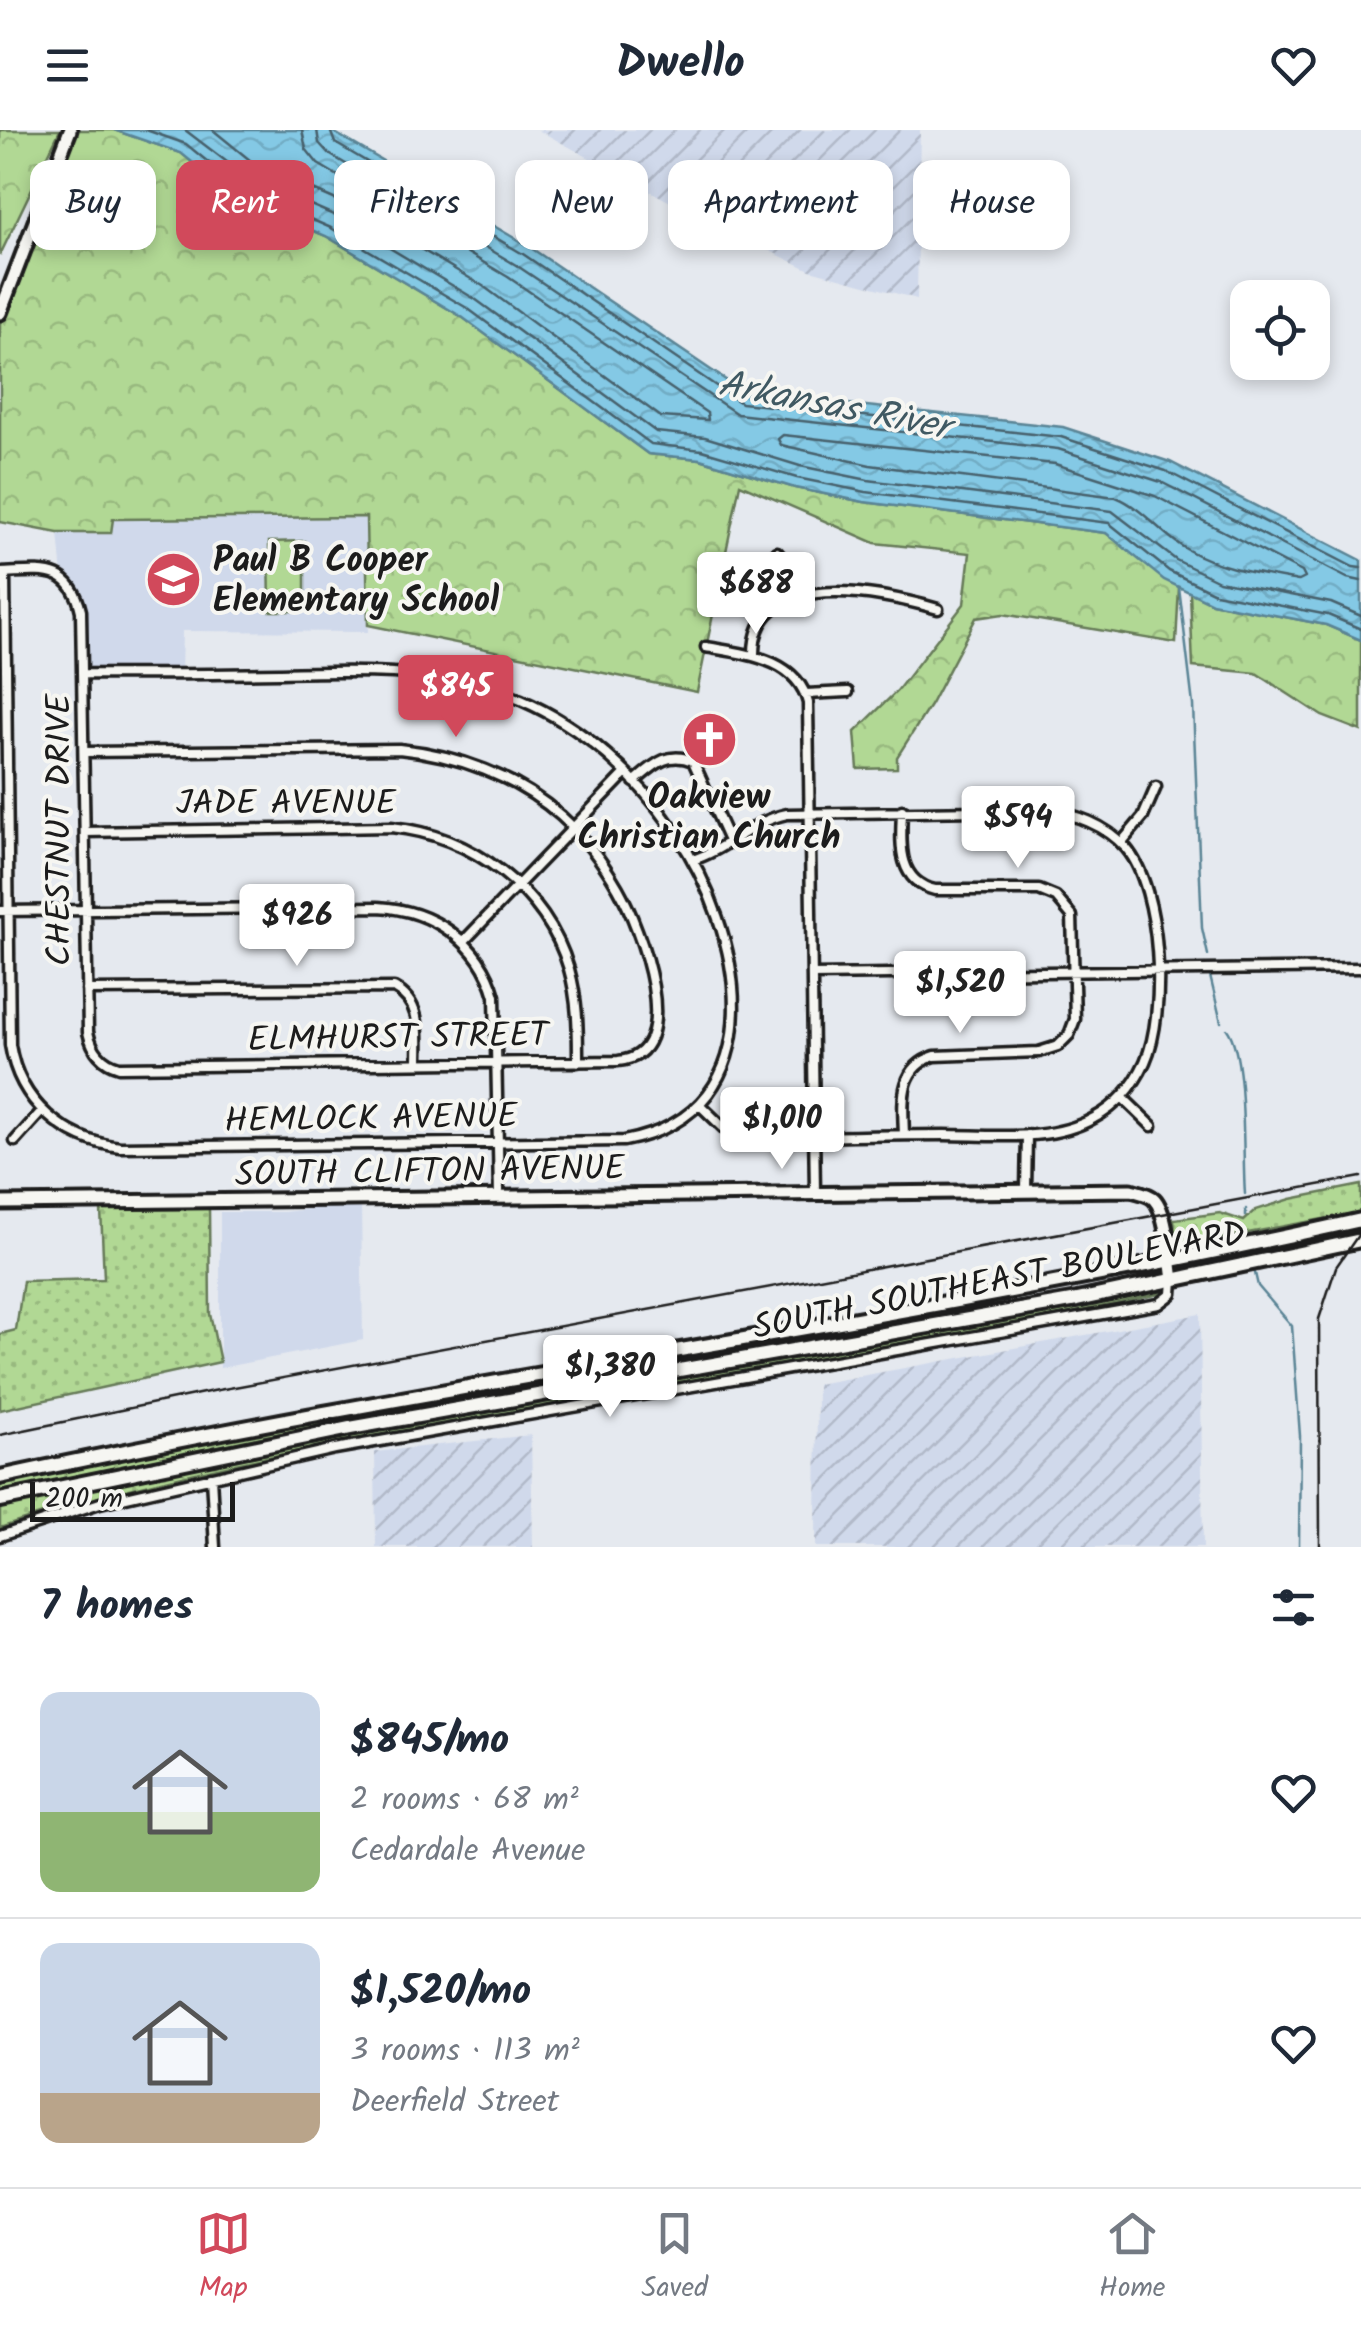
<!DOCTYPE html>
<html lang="en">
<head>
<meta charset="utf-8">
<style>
  :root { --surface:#fff; --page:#f6f6f7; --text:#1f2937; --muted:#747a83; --line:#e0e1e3; --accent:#d1495b }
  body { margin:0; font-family:Kalam,sans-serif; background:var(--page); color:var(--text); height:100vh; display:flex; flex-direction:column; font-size:38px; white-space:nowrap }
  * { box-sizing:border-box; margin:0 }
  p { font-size:32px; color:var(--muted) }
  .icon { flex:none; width:55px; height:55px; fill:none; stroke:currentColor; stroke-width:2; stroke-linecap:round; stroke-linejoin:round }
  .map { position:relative; height:1417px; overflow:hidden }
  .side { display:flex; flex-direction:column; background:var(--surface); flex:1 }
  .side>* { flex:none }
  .top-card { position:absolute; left:30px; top:30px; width:1302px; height:90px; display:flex; gap:20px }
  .fabs { position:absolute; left:1230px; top:150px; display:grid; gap:20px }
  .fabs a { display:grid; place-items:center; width:100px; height:100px; border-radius:20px; background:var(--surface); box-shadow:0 5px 15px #0003; font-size:50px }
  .scale { position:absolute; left:30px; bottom:25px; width:205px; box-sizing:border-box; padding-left:10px; border:5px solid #1c1c1c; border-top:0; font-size:28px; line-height:35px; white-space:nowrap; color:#1c1c1c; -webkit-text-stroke:8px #f6f6f2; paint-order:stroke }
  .price { position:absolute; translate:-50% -85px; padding:0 22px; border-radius:10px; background:#fff; color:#222; font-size:32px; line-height:65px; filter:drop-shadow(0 2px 5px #0008) }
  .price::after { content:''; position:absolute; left:50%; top:60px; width:30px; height:22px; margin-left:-15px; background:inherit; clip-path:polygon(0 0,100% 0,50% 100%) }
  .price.on { background:var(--accent); color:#fff }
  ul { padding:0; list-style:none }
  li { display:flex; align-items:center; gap:30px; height:250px; padding:0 40px }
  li+li { border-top:2px solid var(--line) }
  li span { display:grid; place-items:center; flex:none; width:280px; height:200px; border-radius:20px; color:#555 }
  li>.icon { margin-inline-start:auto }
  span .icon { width:120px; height:120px; fill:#fffc; stroke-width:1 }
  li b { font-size:42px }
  h2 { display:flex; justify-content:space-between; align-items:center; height:120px; padding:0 40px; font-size:42px }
  .chip { padding:0 35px; border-radius:20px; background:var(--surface); box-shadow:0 5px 15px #0003; font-size:35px; line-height:90px }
  .chip.on { background:var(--accent); color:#fff }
  header { display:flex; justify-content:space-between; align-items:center; height:130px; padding:0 40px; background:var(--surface); font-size:45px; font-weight:600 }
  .tab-bar { display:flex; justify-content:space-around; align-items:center; height:140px; border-top:2px solid var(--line); background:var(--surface); font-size:28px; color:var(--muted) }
  .tab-bar a { display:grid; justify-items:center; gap:5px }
  .tab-bar .on { color:var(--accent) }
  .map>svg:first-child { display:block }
  .built { fill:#d0d9eb }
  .industrial { fill:url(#industrial-furrows) }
  .grass { fill:url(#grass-dots); stroke:#667a58; stroke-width:2.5 }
  .forest { fill:url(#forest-crowns); stroke:#667a58; stroke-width:2.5 }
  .park { fill:#b1d894; stroke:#667a58; stroke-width:2.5 }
  .water { fill:url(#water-waves); stroke:#5a8495; stroke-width:2.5 }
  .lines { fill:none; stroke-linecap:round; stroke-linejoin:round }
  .shore { stroke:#46616c; stroke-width:2.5 }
  .stream { stroke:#5a8495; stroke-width:2.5 }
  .street-casing { stroke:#1c1c1c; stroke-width:15 }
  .secondary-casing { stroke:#1c1c1c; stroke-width:19 }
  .primary-casing { stroke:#1c1c1c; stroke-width:20 }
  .street { stroke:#f6f6f2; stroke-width:8 }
  .secondary { stroke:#f6f6f2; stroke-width:11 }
  .primary { stroke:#f6f6f2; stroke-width:12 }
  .rail { stroke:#1c1c1c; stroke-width:2.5 }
  .labels { text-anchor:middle; stroke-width:8; stroke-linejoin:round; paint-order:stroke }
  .poi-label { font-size:35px; font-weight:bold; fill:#1c1c1c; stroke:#f6f6f2; text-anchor:start }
  .street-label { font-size:35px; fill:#1c1c1c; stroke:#f6f6f2 }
  .water-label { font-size:38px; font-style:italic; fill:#405962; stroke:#f6f6f2 }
</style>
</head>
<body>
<header><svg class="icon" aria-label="menu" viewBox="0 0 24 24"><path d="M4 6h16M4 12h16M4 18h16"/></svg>Dwello<svg class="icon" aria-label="heart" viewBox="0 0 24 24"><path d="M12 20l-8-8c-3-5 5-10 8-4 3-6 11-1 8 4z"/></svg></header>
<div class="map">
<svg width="1361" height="1417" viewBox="0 0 1361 1417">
  <defs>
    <pattern id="industrial-furrows" width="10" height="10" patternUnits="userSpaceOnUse" patternTransform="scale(2.5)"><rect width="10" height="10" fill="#d0d9eb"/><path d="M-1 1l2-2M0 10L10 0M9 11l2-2" fill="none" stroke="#b2bac9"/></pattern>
    <pattern id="grass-dots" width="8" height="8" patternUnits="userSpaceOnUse" patternTransform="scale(2.5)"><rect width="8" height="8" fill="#b1d894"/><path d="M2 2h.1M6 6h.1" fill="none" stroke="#98b97f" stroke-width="1.8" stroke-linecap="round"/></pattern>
    <pattern id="forest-crowns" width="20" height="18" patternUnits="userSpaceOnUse" patternTransform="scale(2.5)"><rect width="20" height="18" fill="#b1d894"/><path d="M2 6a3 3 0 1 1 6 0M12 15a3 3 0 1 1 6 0" fill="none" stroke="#98b97f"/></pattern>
    <pattern id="water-waves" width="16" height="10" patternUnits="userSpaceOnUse" patternTransform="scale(2.5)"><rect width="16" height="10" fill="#84c9e5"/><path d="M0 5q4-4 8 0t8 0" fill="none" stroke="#71acc4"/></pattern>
  </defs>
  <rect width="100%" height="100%" fill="#e5e9ef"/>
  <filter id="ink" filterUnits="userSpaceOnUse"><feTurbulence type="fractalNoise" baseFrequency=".01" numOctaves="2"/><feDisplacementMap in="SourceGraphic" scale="20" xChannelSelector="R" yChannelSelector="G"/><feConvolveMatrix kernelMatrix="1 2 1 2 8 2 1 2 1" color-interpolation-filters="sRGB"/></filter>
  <g filter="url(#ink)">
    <path class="built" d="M367 387 368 502 182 501 181 544H84L81 481 62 446 58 403H110L113 389Z
      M361 1073 363 1210 220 1238V1082H284Z"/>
    <path class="industrial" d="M538 0H920L917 169 810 140 696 86Z
      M1200 1184 1203 1417H816L817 1254Z
      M531 1305 533 1417H376L375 1322Z"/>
    <path class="grass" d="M1361 1055V1082L1188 1114 1175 1108 1174 1089 1220 1083 1244 1091 1256 1080 1291 1069Z
      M101 1079H209L210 1184 220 1232 0 1280V1204L16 1200 23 1151 104 1149Z
      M1361 1095 1357 1103 1188 1136 1190 1133Z
      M1143 1140 1154 1141 851 1202 311 1297 0 1362V1353L195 1311Z
      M1162 1160 1159 1164C920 1219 676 1252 435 1296 289 1322 141 1349 0 1398V1375L235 1324Z"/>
    <path class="forest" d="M0 0H60L0 125Z
      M77 0H114L181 23 236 68 326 106 462 187 648 324 700 329 795 358 864 372 1106 403 1179 457 1176 513 1003 484 976 488 931 574 897 627V638L858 639 855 602 897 561 964 474 970 423 875 413 740 354 697 562 368 495 366 387 113 389 111 403H58L0 392V183L63 20Z
      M1190 462 1212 473 1326 495 1361 510V601L1322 586 1256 543 1193 537Z"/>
    <path class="park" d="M305 411V481H270L269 412Z"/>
    <path class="water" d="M114 0H330L528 116 745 263 1063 297 1170 332 1361 430V510L1326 495 1212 473 1164 450 1106 403 864 372 795 358 700 329 648 324 462 187 326 106 236 68 181 23Z"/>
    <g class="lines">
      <path class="shore" d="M146 0 186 14 241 59 331 98 467 178 651 314 702 320 797 348 866 362 1109 393 1169 441 1215 463 1328 485 1361 499
        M185 0 248 48 336 86 475 169 656 302 705 307 800 336 868 350 1112 381 1176 430 1219 451 1331 473 1361 486
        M213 0 256 35 343 73 483 156 661 287 708 290 707 283 508 147 318 34 306 19 302 0
        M317 0 319 13 329 24 516 135 737 284 1058 319 1161 352 1347 448 1361 451
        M330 0 335 13 523 124 741 273 1061 307 1166 341 1353 437 1361 438
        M783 305 1055 334 1155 366 1302 442 1305 448 1299 451C1260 444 1221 439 1186 419 1161 404 1143 378 1116 367L870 335 781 315 778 309Z"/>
      <path class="stream" d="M1179 457 1193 575 1202 798 1208 825
        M1210 846 1221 892
        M1227 899C1247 926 1242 1027 1245 1064
        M1246 1079V1086
        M1255 1143 1258 1156 1292 1196 1300 1306 1299 1417"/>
      <defs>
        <path id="street" d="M777 422 787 434 799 465
          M0 443C40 442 70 433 81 481L88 902C92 920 101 932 119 937L618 931C690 925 639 795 618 758 603 732 583 706 561 686 516 646 457 625 399 619L84 622
          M5 443 10 915C19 972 64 1010 120 1017L624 1011C782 981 742 799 675 702 636 645 584 597 521 570 444 538 363 541 281 543 215 544 150 545 84 544
          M706 517C745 524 797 528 808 573L815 1063
          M754 526C752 434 885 464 938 479
          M806 564 848 562
          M634 652C653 636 667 620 693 631L730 713
          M902 680C901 712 896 751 935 760H1039L1056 767 1072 786 1075 889 1069 905 1058 916 1039 922 935 926C898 937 903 973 904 1005
          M85 702 391 697C471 705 546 760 569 839 578 870 578 900 578 932
          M1121 713 1143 687 1156 657
          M692 730C726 720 752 691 787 684L1044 680C1073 683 1106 695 1126 718 1162 760 1167 883 1145 932 1134 956 1117 976 1094 988 1051 1013 992 1005 944 1005 901 1005 857 1006 814 1007
          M0 781 378 777C433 780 480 812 495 866L499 1066
          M463 812 626 643
          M812 845 1361 838
          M87 860 394 858C423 873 418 905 418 933
          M1122 967 1152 996
          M701 976 728 1002
          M15 1011 42 981
          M1026 1060 1027 1005
          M211 1347 215 1417
          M0 1406 100 1373 335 1319 1159 1174 1172 1164 1173 1150"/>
        <path id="secondary" d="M0 183 70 0
          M0 1073 1131 1060C1138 1062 1149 1064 1154 1069 1167 1082 1170 1131 1173 1150"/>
        <path id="primary" d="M0 1347C451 1250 910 1191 1361 1090
          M0 1370 350 1298 1077 1170 1361 1110"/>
      </defs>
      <use href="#street" class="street-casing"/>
      <use href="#secondary" class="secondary-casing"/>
      <use href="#primary" class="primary-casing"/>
      <use href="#street" class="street"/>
      <use href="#secondary" class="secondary"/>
      <use href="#primary" class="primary"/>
      <path class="rail" d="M0 1305 213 1261 1361 1047
        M1320 1417 1319 1189 1336 1137 1361 1101"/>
    </g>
  </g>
  <defs>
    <symbol id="school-disc" viewBox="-11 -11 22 22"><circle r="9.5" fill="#d1495b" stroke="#f6f6f2"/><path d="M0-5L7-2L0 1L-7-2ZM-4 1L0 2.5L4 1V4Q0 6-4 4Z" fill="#fff"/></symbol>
    <symbol id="church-disc" viewBox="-11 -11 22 22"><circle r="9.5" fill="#d1495b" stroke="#f6f6f2"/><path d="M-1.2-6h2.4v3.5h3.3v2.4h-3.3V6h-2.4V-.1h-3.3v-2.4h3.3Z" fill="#fff"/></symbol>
  </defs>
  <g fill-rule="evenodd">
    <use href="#school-disc" x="142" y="418" width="63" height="63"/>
    <use href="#church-disc" x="678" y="578" width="63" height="63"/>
  </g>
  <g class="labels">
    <g class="poi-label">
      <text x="213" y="441">Paul B Cooper<tspan x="213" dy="40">Elementary School</tspan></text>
      <text x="709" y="678" text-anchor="middle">Oakview<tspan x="709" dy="40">Christian Church</tspan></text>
    </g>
    <g class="street-label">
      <text x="286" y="684">JADE AVENUE</text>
      <text transform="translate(58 700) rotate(-90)" y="12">CHESTNUT DRIVE</text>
      <text transform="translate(398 906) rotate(-1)" y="12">ELMHURST STREET</text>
      <text transform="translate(371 987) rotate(-1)" y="12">HEMLOCK AVENUE</text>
      <text transform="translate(430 1040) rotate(-1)" y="12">SOUTH CLIFTON AVENUE</text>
      <text transform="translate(999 1149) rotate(-11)" y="12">SOUTH SOUTHEAST BOULEVARD</text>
    </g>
    <g class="water-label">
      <text transform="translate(834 274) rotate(11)" y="13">Arkansas River</text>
    </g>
  </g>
</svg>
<div class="fabs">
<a><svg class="icon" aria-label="locate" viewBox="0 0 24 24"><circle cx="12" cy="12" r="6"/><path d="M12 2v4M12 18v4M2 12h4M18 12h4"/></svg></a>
</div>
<div class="scale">200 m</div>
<b class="price" style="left:756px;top:507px">$688</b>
<b class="price on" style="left:456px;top:610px">$845</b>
<b class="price" style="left:1018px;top:741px">$594</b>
<b class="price" style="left:297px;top:839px">$926</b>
<b class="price" style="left:960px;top:906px">$1,520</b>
<b class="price" style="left:782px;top:1042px">$1,010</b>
<b class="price" style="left:610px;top:1290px">$1,380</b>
<div class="top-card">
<a class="chip">Buy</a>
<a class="chip on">Rent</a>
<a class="chip">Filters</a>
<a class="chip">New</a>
<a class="chip">Apartment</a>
<a class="chip">House</a>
</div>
</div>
<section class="side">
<h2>7 homes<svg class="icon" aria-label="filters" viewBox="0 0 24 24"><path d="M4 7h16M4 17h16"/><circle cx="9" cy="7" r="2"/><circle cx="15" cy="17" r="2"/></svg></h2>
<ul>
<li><span style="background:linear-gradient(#c9d6e8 60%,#8fb573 0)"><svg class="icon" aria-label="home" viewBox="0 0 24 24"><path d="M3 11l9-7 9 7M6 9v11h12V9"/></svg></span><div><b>$845/mo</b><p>2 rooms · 68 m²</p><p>Cedardale Avenue</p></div><svg class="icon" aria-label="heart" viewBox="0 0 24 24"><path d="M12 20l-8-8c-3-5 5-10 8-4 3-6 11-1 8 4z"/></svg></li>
<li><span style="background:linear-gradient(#c9d6e8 75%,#b9a48a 0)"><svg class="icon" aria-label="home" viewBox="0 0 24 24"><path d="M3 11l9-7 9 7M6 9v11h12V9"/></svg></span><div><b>$1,520/mo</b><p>3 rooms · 113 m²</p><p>Deerfield Street</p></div><svg class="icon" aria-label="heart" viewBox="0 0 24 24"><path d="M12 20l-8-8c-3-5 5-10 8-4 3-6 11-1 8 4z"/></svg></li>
</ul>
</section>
<nav class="tab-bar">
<a class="on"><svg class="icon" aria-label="map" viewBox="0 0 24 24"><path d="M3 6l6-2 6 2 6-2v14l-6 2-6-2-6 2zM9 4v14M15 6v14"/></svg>Map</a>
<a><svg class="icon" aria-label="saved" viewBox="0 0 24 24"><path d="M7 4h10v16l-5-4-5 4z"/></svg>Saved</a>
<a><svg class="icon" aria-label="home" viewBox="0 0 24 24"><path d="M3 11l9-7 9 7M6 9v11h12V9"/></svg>Home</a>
</nav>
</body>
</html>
